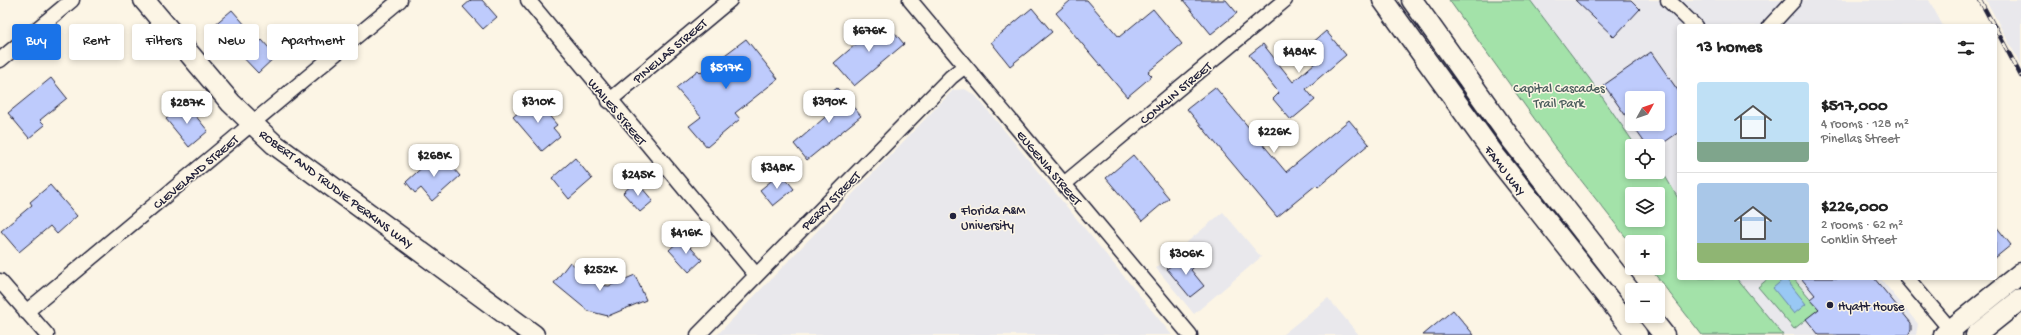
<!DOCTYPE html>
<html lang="en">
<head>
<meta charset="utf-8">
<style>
  :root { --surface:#fff; --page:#f6f6f6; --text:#222; --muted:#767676; --line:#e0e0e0; --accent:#1a73e8 }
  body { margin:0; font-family:"Gochi Hand",sans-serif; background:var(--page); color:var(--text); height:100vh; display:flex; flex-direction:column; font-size:15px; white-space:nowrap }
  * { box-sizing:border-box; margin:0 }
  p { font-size:13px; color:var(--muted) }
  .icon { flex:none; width:22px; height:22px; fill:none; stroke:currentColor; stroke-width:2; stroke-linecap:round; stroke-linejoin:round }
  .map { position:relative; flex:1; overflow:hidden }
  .side { position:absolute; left:1677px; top:24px; width:320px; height:256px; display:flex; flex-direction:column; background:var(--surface); border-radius:4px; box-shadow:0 2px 6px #0003 }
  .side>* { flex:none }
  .guide { position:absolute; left:12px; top:24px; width:380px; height:36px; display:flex; gap:8px }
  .needle { width:26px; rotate:50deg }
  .buttons { position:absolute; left:1625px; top:91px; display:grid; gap:8px }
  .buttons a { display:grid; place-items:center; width:40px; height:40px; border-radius:4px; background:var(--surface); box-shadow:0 2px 6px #0003; font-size:20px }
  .price { position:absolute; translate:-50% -34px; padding:0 9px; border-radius:8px; background:#fff; color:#222; font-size:13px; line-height:26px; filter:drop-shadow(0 1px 2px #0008) }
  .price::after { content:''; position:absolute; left:50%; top:24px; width:12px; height:9px; margin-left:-6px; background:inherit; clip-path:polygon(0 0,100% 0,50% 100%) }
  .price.current { background:var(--accent); color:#fff }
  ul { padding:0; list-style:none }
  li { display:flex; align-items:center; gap:12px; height:100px; padding:0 20px }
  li+li { border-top:1px solid var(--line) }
  li span { display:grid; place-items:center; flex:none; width:112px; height:80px; border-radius:4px; color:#555 }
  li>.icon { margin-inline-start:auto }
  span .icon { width:48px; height:48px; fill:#fffc; stroke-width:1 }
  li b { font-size:17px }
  h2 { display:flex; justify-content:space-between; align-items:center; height:48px; padding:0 20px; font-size:17px }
  .chip { padding:0 14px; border-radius:4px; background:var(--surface); box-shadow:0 2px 6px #0003; font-size:14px; line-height:36px }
  .chip.current { background:var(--accent); color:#fff }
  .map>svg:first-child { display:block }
  .built { fill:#e9e8ec; fill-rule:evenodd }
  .green { fill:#a3e2a9; stroke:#628272; fill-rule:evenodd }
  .water { fill:#99c8f4; stroke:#6986aa }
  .building { fill:#becbfc; stroke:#22223b; fill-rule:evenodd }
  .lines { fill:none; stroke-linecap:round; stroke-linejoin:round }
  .street-casing { stroke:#22223b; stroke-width:17 }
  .secondary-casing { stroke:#22223b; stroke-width:23 }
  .street { stroke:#fcf5e5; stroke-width:14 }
  .secondary { stroke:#fcf5e5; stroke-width:20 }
  .rail-casing { stroke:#22223b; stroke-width:4.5 }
  .rail { stroke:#fcf5e5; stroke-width:3; stroke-dasharray:9; stroke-linecap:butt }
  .poi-dot { fill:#22223b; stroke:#fcf5e5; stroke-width:1.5 }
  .labels { text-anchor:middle; stroke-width:3; stroke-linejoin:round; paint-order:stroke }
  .street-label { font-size:13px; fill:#22223b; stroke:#fcf5e5 }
  .park-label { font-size:13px; fill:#495c5c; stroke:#fcf5e5 }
  .poi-label { font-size:13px; fill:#22223b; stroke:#fcf5e5; text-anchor:start }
</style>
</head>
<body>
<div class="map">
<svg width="2021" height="335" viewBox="0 0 2021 335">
  <rect width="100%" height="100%" fill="#fcf5e5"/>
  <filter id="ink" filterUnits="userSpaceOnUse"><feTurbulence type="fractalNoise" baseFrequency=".025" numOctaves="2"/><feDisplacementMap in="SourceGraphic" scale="8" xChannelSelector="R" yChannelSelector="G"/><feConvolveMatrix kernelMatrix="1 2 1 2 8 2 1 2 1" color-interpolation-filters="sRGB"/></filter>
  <g filter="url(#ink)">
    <path class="built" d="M1530 0H1929L1943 26H1679V200L1658 164V146H1636L1589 78ZM1632 98H1658V124H1632Z
      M1986 0H2021V65Z
      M965 89 976 96 1172 335H717L953 90Z
      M1223 212 1261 257 1194 314 1156 268Z
      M1736 278H1880L1918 324 1916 335H1783Z
      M1328 298 1359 335H1282Z"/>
    <path class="green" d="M1449 0H1530L1589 78 1636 146H1632V172H1658V164L1679 200V278H1736L1783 335H1702L1650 268H1658V242H1632V245L1554 146ZM1632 194H1658V220H1632Z
      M1769 278H1793L1819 309 1794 329 1758 287Z"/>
    <path class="water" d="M1785 278 1806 304 1794 314 1773 288Z"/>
    <path class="building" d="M471 0H482L497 17 483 29 463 7Z
      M1071 0H1087L1119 37 1153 9 1182 44 1148 72 1152 76 1127 97 1056 13Z
      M1183 0H1226L1237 13 1211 34Z
      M1575 0H1631L1640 9 1614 37Z
      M1032 8 1052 32 1010 66 991 42Z
      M232 10 260 42 262 40 276 56 258 73 213 26Z
      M884 20 904 44 854 86 834 63Z
      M1326 31 1346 55 1306 89 1315 100 1291 120 1273 99 1279 93 1249 55 1263 44 1293 82 1315 63 1304 50Z
      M746 39 778 79 735 113 740 119 707 147 689 126 701 117 676 88 698 70 701 73Z
      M1651 52 1679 92V132L1659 146H1647L1604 85ZM1632 98H1658V124H1632Z
      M51 78 67 98 40 120 45 125 29 138 8 113Z
      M1215 87 1286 172 1349 120 1369 144 1318 187 1316 185 1277 217 1187 109Z
      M837 88 861 116 807 160 794 144 830 113 820 102Z
      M536 97 549 112 547 113 557 125 553 128 560 136 542 151 513 117Z
      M185 103 208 131 189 147 166 119Z
      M437 154 441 159 444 157 460 176 432 201 421 188 415 193 406 182Z
      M1133 155 1169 198 1142 221 1106 178Z
      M575 158 592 179 569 199 552 178Z
      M781 173 794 189 773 206 760 190Z
      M636 181 653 201 640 212 623 193Z
      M50 185 77 216 57 234 50 226 19 252 1 231 32 205 30 202Z
      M1995 225 2011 245 1995 258Z
      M682 238 702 260 689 272 669 250Z
      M1185 254 1195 266 1191 270 1204 286 1190 297 1167 269Z
      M570 262 598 285 609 286 635 275 646 300 608 316 588 311 554 283Z
      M1801 278H1874L1911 323V330L1908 335H1819L1806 319 1819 309 1810 299 1815 295Z
      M1453 310 1474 335H1423Z"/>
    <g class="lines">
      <defs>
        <path id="street" d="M528 0 756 275
          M910 0 1190 335
          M1668 0 1695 26
          M1770 26 1794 0
          M0 60 72 0
          M609 101 730 0
          M1064 184 1285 0
          M1907 278 1955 335
          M0 281 47 335
          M26 312 400 0
          M698 335 951 77 965 66"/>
        <path id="secondary" d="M144 0 231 103 274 144 534 335
          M1383 0 1496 157 1637 335
          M1412 0 1511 139 1632 294
          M1649 316 1664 335
          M1944 335 2021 273
          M1976 335 2021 299"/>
      </defs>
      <use href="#street" class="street-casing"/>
      <use href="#secondary" class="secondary-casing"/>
      <use href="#street" class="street"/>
      <use href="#secondary" class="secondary"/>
      <defs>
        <path id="rail" d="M1980 0 1994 26
          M1995 27 2021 76"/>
      </defs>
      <use href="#rail" class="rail-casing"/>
      <use href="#rail" class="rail"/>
    </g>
  </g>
  <g class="poi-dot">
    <circle cx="953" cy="216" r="4"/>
    <circle cx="1830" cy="305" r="4"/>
  </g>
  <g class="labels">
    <g class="street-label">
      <text transform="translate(669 50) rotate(-40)" y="5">PINELLAS STREET</text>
      <text transform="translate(1175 92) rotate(-40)" y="5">CONKLIN STREET</text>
      <text transform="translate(618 111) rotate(50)" y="5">WAILES STREET</text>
      <text transform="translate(1050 167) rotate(50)" y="5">EUGENIA STREET</text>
      <text transform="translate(1506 170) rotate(53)" y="5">FAMU WAY</text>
      <text transform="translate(195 171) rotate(-40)" y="5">CLEVELAND STREET</text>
      <text transform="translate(337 188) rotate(37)" y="5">ROBERT AND TRUDIE PERKINS WAY</text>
      <text transform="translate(830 200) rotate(-45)" y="5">PERRY STREET</text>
    </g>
    <g class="park-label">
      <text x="1559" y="92">Capital Cascades<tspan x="1559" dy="15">Trail Park</tspan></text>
    </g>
    <g class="poi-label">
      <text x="961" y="214">Florida A&amp;M<tspan x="961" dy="15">University</tspan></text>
      <text x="1838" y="310">Hyatt House</text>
    </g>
  </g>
</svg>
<div class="buttons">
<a><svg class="needle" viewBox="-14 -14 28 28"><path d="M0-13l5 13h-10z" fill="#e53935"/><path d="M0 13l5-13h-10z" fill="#767676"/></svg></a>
<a><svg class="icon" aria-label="locate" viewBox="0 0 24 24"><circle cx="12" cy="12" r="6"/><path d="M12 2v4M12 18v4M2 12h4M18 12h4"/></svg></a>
<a><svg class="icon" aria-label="layers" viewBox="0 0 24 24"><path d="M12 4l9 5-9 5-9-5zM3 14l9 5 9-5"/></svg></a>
<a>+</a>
<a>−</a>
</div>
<b class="price" style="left:869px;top:53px">$676K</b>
<b class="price" style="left:1299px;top:74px">$484K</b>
<b class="price current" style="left:726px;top:90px">$517K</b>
<b class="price" style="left:538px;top:124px">$310K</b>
<b class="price" style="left:829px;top:124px">$390K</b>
<b class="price" style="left:187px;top:125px">$287K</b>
<b class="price" style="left:1274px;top:154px">$226K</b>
<b class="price" style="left:434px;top:178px">$268K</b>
<b class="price" style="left:777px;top:190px">$348K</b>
<b class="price" style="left:638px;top:197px">$245K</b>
<b class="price" style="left:686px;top:255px">$416K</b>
<b class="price" style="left:1186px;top:276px">$306K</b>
<b class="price" style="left:600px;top:292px">$252K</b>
<div class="guide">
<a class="chip current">Buy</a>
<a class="chip">Rent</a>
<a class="chip">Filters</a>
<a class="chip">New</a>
<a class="chip">Apartment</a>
</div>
<section class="side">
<h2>13 homes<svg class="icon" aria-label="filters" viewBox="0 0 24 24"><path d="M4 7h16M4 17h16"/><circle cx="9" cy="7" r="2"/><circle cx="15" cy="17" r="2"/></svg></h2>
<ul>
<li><span style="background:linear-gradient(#bfe0f5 75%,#7fa58c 0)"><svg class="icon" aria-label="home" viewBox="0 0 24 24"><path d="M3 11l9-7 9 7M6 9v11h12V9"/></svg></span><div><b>$517,000</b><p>4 rooms · 128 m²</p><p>Pinellas Street</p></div></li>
<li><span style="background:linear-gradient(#a9c7e8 75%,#8fb573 0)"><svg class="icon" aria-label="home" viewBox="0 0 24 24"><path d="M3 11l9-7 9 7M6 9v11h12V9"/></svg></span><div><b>$226,000</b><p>2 rooms · 62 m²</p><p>Conklin Street</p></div></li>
</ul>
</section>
</div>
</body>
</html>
